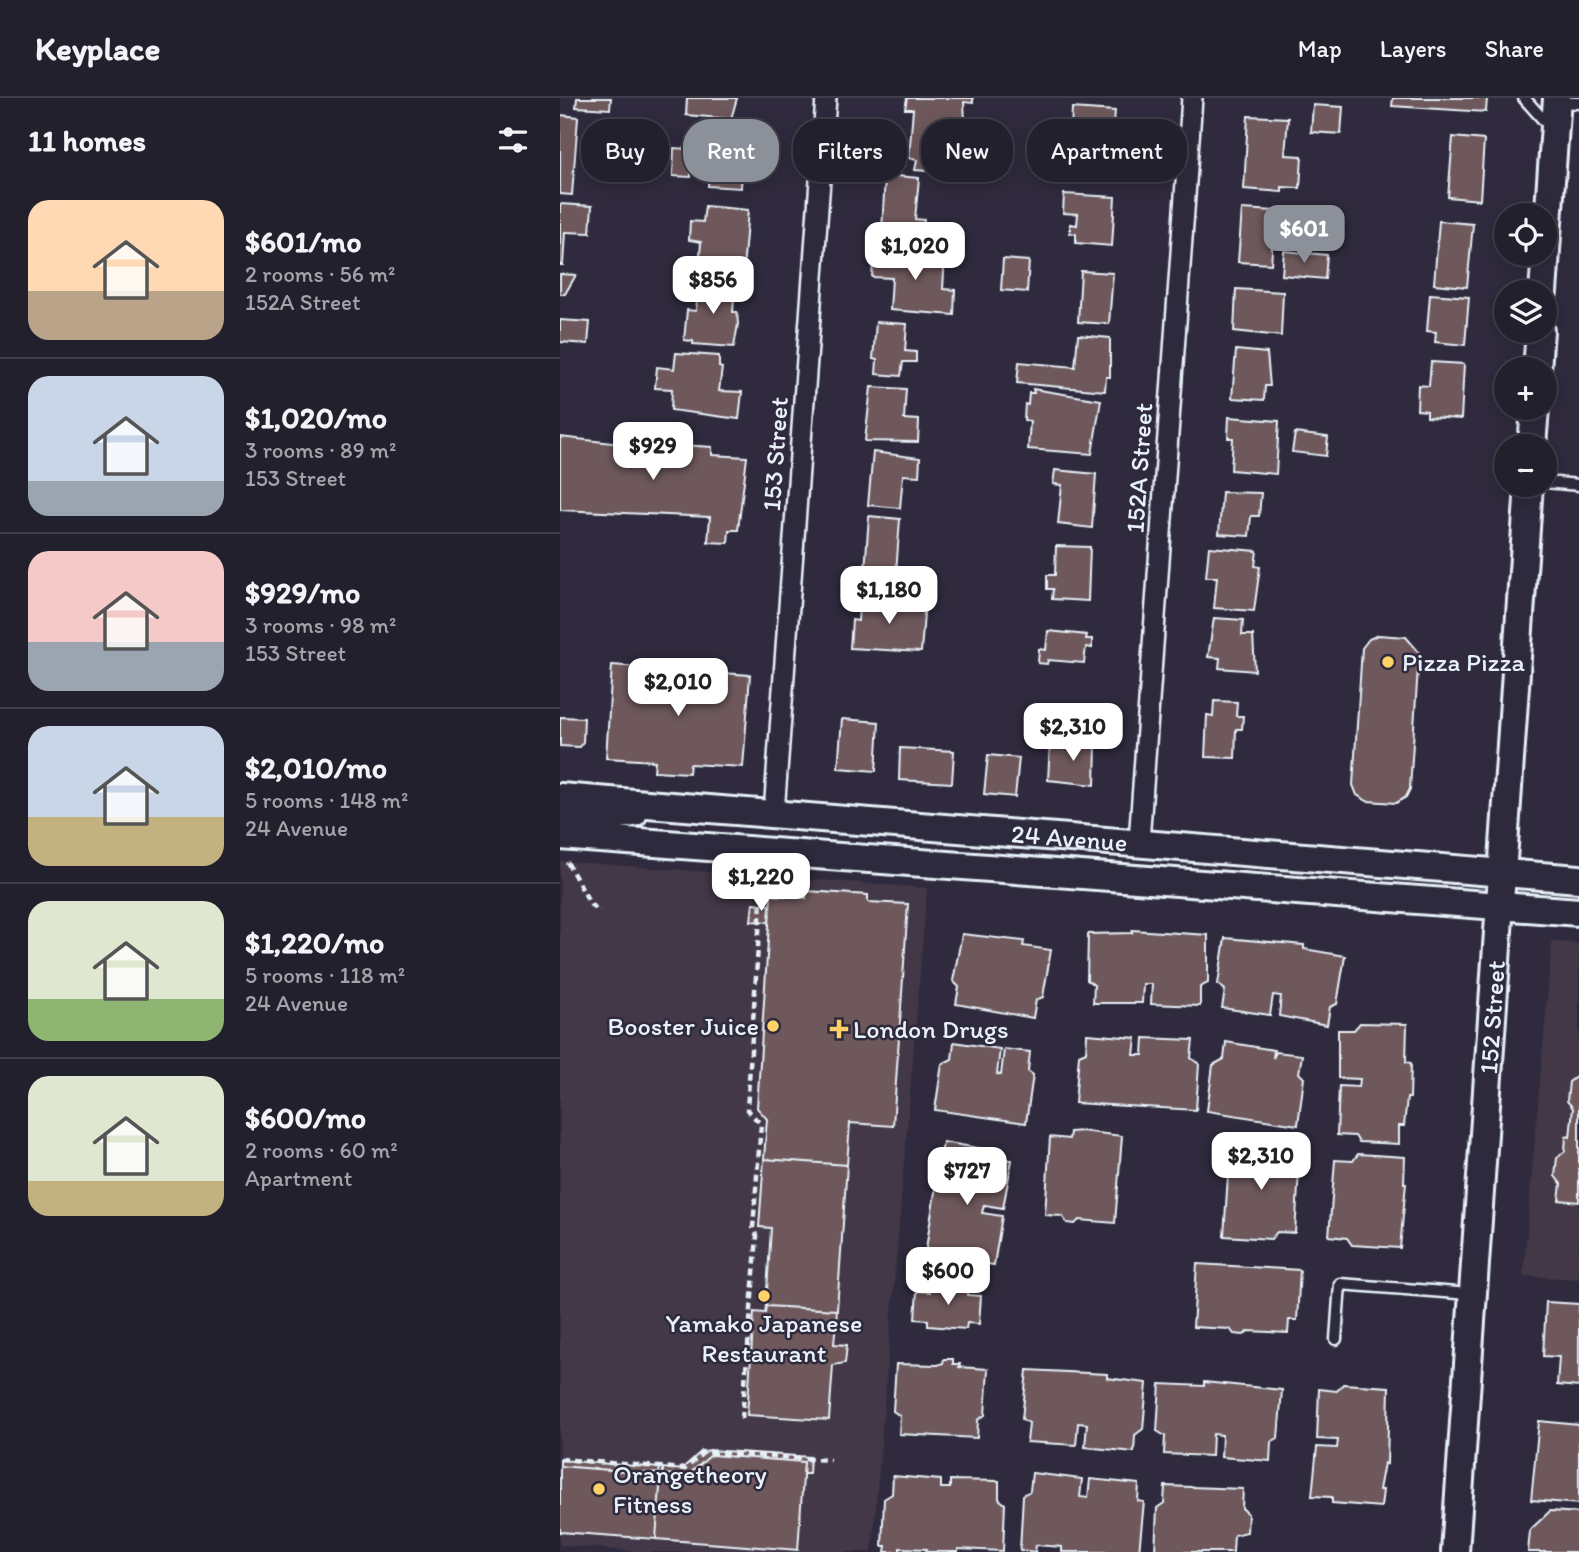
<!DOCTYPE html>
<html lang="en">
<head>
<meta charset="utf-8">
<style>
  :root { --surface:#23202e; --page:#2f2d3a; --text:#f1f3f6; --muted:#a3a3aa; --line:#403e4a; --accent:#8c9099 }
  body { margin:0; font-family:Itim,sans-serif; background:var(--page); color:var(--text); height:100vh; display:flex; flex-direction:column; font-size:26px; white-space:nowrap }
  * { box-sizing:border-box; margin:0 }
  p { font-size:23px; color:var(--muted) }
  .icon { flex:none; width:38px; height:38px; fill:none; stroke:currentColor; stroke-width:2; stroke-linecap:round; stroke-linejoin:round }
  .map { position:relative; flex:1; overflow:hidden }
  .side { display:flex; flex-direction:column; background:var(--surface); width:560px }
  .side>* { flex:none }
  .guide { position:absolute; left:21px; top:21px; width:665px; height:63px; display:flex; gap:14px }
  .buttons { position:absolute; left:934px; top:105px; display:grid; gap:14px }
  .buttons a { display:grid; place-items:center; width:63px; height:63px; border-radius:50%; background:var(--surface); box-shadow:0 4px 18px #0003,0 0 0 2px var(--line); font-size:35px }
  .price { position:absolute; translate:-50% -60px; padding:0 16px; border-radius:14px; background:#fff; color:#222; font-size:23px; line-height:46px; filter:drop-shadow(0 2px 4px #0008) }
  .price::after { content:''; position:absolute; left:50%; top:42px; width:21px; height:16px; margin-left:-10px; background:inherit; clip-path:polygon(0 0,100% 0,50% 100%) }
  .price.active { background:var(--accent); color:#fff }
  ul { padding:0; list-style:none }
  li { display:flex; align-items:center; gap:21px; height:175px; padding:0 28px }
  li+li { border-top:2px solid var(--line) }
  li span { display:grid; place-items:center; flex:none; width:196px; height:140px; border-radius:21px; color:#555 }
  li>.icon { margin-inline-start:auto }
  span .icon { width:84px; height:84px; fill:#fffc; stroke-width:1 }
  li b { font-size:30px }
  h2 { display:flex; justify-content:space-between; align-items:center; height:84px; padding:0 28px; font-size:30px }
  .pill { padding:0 24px; border-radius:28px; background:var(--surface); box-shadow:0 4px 18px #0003,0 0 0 2px var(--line); font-size:24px; line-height:63px }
  .pill.active { background:var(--accent); color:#fff }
  header { display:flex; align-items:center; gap:42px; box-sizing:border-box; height:98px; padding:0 35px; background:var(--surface); border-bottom:2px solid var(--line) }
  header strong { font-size:33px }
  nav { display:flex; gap:38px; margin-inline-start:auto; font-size:24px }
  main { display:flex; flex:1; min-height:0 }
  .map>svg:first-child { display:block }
  .built { fill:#423846 }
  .building { fill:#6e595c; stroke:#e8f1f8; stroke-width:2 }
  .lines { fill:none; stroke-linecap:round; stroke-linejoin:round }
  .lane-casing { stroke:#e8f1f8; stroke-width:15 }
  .street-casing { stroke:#e8f1f8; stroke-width:24 }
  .secondary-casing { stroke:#e8f1f8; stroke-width:32 }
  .path { stroke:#e8f1f8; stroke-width:4.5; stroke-dasharray:7 5; stroke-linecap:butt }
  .lane { stroke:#2f2a3d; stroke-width:10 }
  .street { stroke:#2f2a3d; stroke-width:19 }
  .secondary { stroke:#2f2a3d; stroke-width:26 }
  .poi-dot { fill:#ffd166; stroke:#2f2a3d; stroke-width:2.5 }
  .labels { text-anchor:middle; stroke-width:5; stroke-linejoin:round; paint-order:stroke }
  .street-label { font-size:26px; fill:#e8f1f8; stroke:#2f2a3d }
  .poi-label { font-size:26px; fill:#e8f1f8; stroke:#2f2a3d; text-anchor:start }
</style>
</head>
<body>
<header>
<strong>Keyplace</strong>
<nav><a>Map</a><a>Layers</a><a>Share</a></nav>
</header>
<main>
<section class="side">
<h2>11 homes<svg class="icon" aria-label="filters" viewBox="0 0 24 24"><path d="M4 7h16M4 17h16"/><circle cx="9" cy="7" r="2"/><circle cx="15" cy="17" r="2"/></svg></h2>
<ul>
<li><span style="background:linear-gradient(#ffd9b3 65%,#b9a48a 0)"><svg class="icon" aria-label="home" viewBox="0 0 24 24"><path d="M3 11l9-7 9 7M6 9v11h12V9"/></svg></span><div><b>$601/mo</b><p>2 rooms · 56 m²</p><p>152A Street</p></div></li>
<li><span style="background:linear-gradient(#c9d6e8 75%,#9aa5b1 0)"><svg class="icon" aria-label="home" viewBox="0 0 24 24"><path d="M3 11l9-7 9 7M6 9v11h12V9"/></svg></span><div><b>$1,020/mo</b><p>3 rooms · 89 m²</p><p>153 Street</p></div></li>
<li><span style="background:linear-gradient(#f6c9c9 65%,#9aa5b1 0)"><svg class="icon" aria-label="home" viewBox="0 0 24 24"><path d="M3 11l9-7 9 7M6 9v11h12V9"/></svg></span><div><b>$929/mo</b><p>3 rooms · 98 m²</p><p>153 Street</p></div></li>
<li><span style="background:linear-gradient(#c9d6e8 65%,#c2b280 0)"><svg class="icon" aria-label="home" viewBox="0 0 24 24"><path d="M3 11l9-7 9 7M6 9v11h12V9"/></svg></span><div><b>$2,010/mo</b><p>5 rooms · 148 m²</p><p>24 Avenue</p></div></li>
<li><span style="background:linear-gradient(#dfe7d0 70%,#8fb573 0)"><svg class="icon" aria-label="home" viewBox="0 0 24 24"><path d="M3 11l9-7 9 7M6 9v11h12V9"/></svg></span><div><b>$1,220/mo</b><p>5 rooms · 118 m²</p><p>24 Avenue</p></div></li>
<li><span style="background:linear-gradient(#dfe7d0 75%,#c2b280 0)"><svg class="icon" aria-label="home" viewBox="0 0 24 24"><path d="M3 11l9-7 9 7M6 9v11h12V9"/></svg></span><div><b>$600/mo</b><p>2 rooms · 60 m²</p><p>Apartment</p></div></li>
</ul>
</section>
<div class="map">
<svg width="1019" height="1454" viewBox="0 0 1019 1454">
  <rect width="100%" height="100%" fill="#2f2a3d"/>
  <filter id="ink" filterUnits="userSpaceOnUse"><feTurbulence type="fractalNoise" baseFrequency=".0143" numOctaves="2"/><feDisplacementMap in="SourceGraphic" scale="14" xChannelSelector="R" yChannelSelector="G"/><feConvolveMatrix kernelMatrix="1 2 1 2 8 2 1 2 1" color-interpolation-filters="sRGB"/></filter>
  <g filter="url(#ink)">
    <path class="built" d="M0 763 367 790 312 1454H81L0 1447Z
      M992 843 1019 846V1181L963 1178Z"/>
    <path class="building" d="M17 0H51L50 11 16 9Z
      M127 0H177L171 21 126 17Z
      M347 0H413V5L404 4 405 22 422 24V44L384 40 381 74 355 72 357 62 349 60 353 11H345Z
      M833 0H927L926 14 832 8Z
      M753 7 783 9 781 36 751 34Z
      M512 10 555 13 554 26 558 27 556 63H550V76L539 75 538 83 520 82V74L508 73 509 60H504L505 49 510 50Z
      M0 17 18 19 12 97 0 96Z
      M688 18 728 20 725 57 742 58 740 90 722 89V94L684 91Z
      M144 39 152 40 151 53 183 54 181 90 148 88 149 74 131 73V79L113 78 114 50 144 52Z
      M893 39 924 42 920 102 888 99Z
      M325 77 359 80 355 121 364 122 363 133H322Z
      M504 96 555 99 552 148 516 145V136L510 135V126L517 127 518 116 503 115Z
      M0 106 32 108 30 135 5 134 3 167H0Z
      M145 108 188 112 183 172H177V175L139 172 141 144 129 142 130 123 143 124Z
      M682 111 715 113 711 166 678 164Z
      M879 123 913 126 907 189 874 186Z
      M314 152 385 157 383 191 395 192 394 217 330 212 332 180 312 179Z
      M724 153 767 157 765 181 722 177Z
      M443 161 469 163 467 194 441 192Z
      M521 173 553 175 549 226 518 224Z
      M0 176 16 177 5 196H0Z
      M138 183 175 187 173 214H177L178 226 174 249 133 246V243L124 242 127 212 136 213Z
      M676 191 723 194 721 238 674 233Z
      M870 196 909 199 905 247 875 244 876 234 867 233Z
      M0 222 30 224 28 246 0 244Z
      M316 224 347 226 345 253 356 254V264H343L341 278 316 276 317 262 313 261Z
      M518 237 550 240V279H546L545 293 457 285 459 264 515 269Z
      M676 252 707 255 710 288H705L704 302 672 300Z
      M116 255 159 258V269L162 270 159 293 182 294 179 321 111 312 112 291 95 290 97 269 114 271Z
      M871 264 904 266 901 321 867 319V313L857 312 858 287 869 288Z
      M311 289 346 291 344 321 359 322 358 344 305 343Z
      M473 291 541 302 532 356 468 351 470 323 464 322 465 306 468 307 469 295H474Z
      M669 319 719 323 716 376 671 372 673 340H668Z
      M735 335 768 339 766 358 732 354Z
      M0 339 122 353 123 347 152 349V357L187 359 178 432H169L168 445 148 444 150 419 0 412Z
      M313 354 360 360 359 378 343 377 340 410 308 407Z
      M495 372 536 376 532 430 498 426 502 387 493 386Z
      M662 394 701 395 699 418H691L689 438 659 436Z
      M309 418 340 421 336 475 305 472Z
      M496 448 530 449 528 503 492 501 493 491H487V477H495Z
      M649 449 697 453 695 468 700 469 694 513 654 510 657 479H646Z
      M313 499 365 503 361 554 290 550 292 522 298 523 299 508H312Z
      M654 520 683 522 682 537H693L695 573 659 570 660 560 648 559Z
      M488 533 527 537 526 541H532V550L526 549 524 565 488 562 487 566 478 565 479 551 486 552Z
      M818 537 846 539 859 554 850 691 846 699 836 705 807 703 797 697 793 687 802 550 809 541Z
      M52 567 190 577 183 669 130 666 129 675 94 673 95 663 46 660Z
      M654 603 677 604 676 618H683L682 631H676L675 660 645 659 647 617 653 618Z
      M0 619 24 620 23 644 19 649 0 648Z
      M282 621 319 624 316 673 278 670Z
      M490 645 536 647 535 687 488 682Z
      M340 650 394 653 392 685 339 682Z
      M428 657 459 660 455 699 424 696Z
      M246 793 308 797V804L348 806 333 1028 290 1025 287 1067 204 1061 207 1021 197 1010 211 797 246 800Z
      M193 805 210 807 209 824 191 823Z
      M572 832 648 837V885L640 889V908L591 906 592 886H583L582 905H533L534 887 527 882 528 836 572 835Z
      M402 836 464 843 463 848 491 852 483 899 476 902 473 920 396 906 399 889 393 883Z
      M665 840 744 847V851L785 858 777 906 770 909 767 927 719 918 721 898 713 897 710 917 662 910 665 892 658 886Z
      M800 925 847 926 846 964 851 965 850 1000H847L844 1028H839V1046L799 1044 795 1038 777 1037 779 988 799 989 800 981 778 980V932H794Z
      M527 936 576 940 574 957H583L584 940 633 942 631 960 639 966 636 1012 515 1005 519 957 526 954Z
      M394 944 440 951 437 976 441 977 444 951 470 954 468 973 473 977 466 1025 375 1012 382 966 392 961Z
      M666 944 714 952 713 960 716 954 742 957 739 975 744 980 738 1027 647 1013 653 967 664 961Z
      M1019 961V1104L999 1102 1001 1086 995 1078 997 1060 1005 1053 1006 1038 1010 1039 1013 1010 1007 1003 1009 984 1017 978Z
      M522 1033 562 1038 555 1125 519 1122 515 1126 507 1125 502 1118 485 1117 490 1039 509 1041 510 1034Z
      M383 1044 424 1051 423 1058 452 1062 443 1110 424 1107 422 1115 442 1118 434 1167 417 1164 414 1170 364 1163Z
      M670 1046 717 1049 722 1057 740 1058 735 1135 717 1134 711 1141 664 1138Z
      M798 1056 845 1059 844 1085H846L840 1150 792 1147 787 1140 769 1138 775 1062 793 1063Z
      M204 1061 287 1067 277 1212 206 1208 211 1130 199 1129Z
      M637 1166 740 1172 737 1222H729L728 1235 688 1233 684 1237 674 1236 670 1231 633 1229Z
      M370 1187 408 1190V1197L421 1198 419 1226 407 1225 406 1231 368 1228V1222L355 1221 357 1193 370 1194Z
      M986 1204 1019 1206V1289L997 1287 999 1259 983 1258Z
      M206 1208 277 1212 274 1246 287 1247 285 1265 273 1267 269 1322 187 1317 194 1214 205 1215Z
      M384 1261H393V1266H400L399 1269 428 1271 425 1317 418 1322 417 1340 339 1336 340 1318 333 1313 336 1266 378 1267 383 1265Z
      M467 1272 547 1276V1280L587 1285 583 1331 575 1337 574 1354 525 1349 527 1326 518 1325 516 1347 467 1344 469 1325 462 1321Z
      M644 1284 722 1292 718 1340 711 1344 710 1363 661 1359 662 1337 653 1336 652 1358 604 1356 605 1338 597 1333 600 1286 644 1288Z
      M783 1286 829 1289 827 1366 824 1365 819 1392H823L821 1409 772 1405V1399L752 1398 757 1349 777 1350 778 1342 757 1341 759 1291 777 1293Z
      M979 1323 1019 1327V1406L971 1402Z
      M149 1352 250 1359 249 1376H243L244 1364 151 1357 127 1378 103 1376V1370L126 1372 123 1370 142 1353 144 1355Z
      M151 1357 244 1364 238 1452 96 1441 101 1376 127 1378Z
      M0 1362 100 1370 99 1376 0 1368Z
      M0 1368 101 1376 96 1441 0 1434Z
      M472 1375 522 1381 520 1399 528 1400 530 1381 579 1386 578 1403 584 1404 579 1454H502V1449L476 1447 475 1454 460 1452 463 1397 470 1393Z
      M333 1378 381 1382V1390H390V1382L439 1383V1401L445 1406 443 1453 398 1451V1454H366L367 1451 340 1450V1454H325L326 1448H322L324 1401 332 1396Z
      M605 1388 683 1391 682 1410 688 1416 687 1434 674 1437 673 1454H595L597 1410 604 1405Z
      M990 1413 1019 1415V1454H968L970 1432Z"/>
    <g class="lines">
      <defs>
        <path id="lane" d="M964 0 989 28
          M997 4 1019 5
          M985 384 1019 387
          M776 1241 780 1186 910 1196"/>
        <path id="street" d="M214 715 266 0
          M579 744 632 0"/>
        <g id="secondary">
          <path d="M983 194 997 0"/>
          <path d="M977 271 980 233"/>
          <path d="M972 348 975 310"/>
          <path id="s1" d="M0 699 1019 781"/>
          <path d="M0 735 9 720 37 721 74 715"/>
          <path d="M0 738 1019 814"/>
          <path id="s2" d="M895 1454 969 387"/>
        </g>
      </defs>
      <use href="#lane" class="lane-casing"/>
      <use href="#street" class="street-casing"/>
      <use href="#secondary" class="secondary-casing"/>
      <path class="path" d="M7 764 31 807 40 813
        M182 1321 197 1138 193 1130 201 1026 187 1012 203 775
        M0 1361 125 1371 144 1354 270 1362"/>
      <use href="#lane" class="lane"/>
      <use href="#street" class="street"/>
      <use href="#secondary" class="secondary"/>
    </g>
  </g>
  <g class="poi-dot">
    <circle cx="828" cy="564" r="7"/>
    <circle cx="213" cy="928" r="7"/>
    <path d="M275.5 920.5h7v7h7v7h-7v7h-7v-7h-7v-7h7z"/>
    <circle cx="204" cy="1198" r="7"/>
    <circle cx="39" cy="1391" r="7"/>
  </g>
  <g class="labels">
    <g class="street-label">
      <text transform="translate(215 356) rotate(-86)" y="9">153 Street</text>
      <text transform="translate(579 370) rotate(-86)" y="9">152A Street</text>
      <text dy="9" stroke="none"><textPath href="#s1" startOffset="511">24 Avenue</textPath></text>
      <text dy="9" stroke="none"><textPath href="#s2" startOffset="536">152 Street</textPath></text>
    </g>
    <g class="poi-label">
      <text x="842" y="573">Pizza Pizza</text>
      <text x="199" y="937" text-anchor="end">Booster Juice</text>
      <text x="293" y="940">London Drugs</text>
      <text x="204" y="1234" text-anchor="middle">Yamako Japanese<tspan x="204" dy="30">Restaurant</tspan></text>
      <text x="53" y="1385">Orangetheory<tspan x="53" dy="30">Fitness</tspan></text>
    </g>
  </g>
</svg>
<div class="buttons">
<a><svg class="icon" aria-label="locate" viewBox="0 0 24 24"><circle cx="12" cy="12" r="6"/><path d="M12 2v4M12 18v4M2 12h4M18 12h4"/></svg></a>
<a><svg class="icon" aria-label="layers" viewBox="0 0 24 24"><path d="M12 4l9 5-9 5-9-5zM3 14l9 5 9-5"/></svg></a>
<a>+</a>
<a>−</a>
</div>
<b class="price active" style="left:744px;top:167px">$601</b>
<b class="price" style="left:355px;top:184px">$1,020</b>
<b class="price" style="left:153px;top:218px">$856</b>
<b class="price" style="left:93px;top:384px">$929</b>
<b class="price" style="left:329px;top:528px">$1,180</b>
<b class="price" style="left:118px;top:620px">$2,010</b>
<b class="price" style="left:513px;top:665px">$2,310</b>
<b class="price" style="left:201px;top:815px">$1,220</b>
<b class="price" style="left:701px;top:1094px">$2,310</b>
<b class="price" style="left:407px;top:1109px">$727</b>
<b class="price" style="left:388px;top:1209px">$600</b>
<div class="guide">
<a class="pill">Buy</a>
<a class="pill active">Rent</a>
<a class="pill">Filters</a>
<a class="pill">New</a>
<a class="pill">Apartment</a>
</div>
</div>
</main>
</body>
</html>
